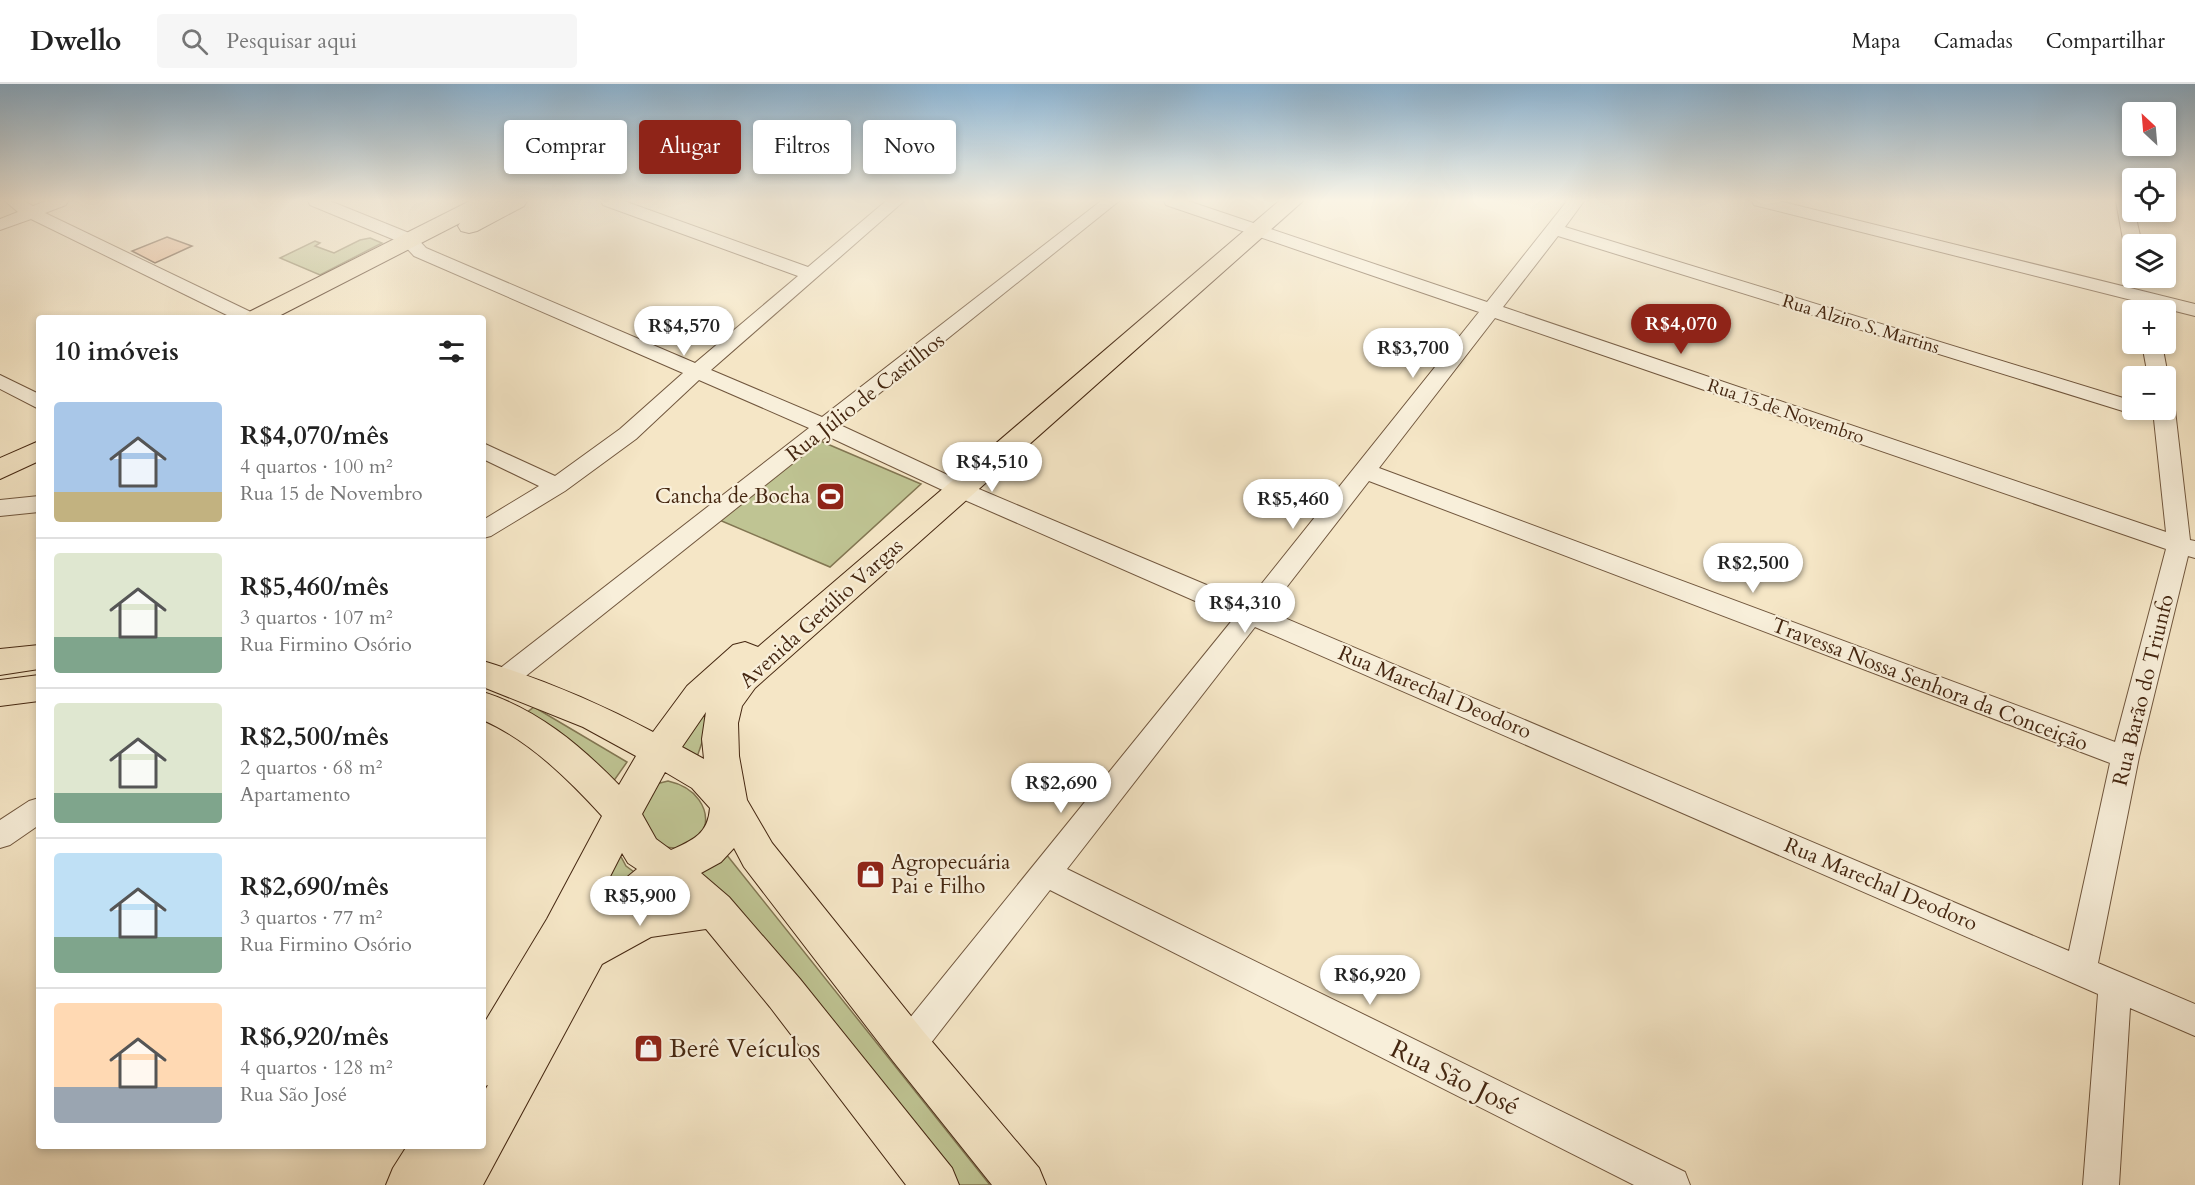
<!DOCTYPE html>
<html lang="pt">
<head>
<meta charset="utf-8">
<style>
  :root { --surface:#fff; --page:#f6f6f6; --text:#222; --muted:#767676; --line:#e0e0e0; --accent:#8f2418 }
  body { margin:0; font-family:Cardo,serif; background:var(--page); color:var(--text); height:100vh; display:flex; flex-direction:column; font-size:22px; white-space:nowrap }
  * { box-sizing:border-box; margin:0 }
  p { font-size:20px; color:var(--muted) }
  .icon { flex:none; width:33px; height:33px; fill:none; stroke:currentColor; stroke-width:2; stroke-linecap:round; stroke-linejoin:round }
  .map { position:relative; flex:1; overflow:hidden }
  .panel { position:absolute; left:36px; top:231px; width:450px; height:834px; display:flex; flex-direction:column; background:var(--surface); border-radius:6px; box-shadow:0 3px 9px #0003 }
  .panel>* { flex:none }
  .banner { position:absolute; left:504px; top:36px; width:570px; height:54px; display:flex; gap:12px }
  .needle { width:39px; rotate:334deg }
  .controls { position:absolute; left:2122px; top:18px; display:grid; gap:12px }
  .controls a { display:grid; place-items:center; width:54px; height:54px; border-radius:6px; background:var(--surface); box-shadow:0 3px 9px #0003; font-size:30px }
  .price { position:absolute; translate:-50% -51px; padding:0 14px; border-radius:21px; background:#fff; color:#222; font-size:20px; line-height:39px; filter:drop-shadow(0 2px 3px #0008) }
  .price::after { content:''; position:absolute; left:50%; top:36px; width:18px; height:14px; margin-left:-9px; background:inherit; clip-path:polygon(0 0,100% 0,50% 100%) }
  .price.selected { background:var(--accent); color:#fff }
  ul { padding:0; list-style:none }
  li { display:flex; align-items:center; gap:18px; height:150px; padding:0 18px }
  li+li { border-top:2px solid var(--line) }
  li span { display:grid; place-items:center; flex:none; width:168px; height:120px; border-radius:6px; color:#555 }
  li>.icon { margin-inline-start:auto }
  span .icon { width:72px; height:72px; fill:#fffc; stroke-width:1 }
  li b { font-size:26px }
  h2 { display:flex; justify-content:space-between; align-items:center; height:72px; padding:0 18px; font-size:26px }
  .tag { padding:0 21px; border-radius:6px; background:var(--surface); box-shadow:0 3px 9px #0003; font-size:21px; line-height:54px }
  .tag.selected { background:var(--accent); color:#fff }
  header { display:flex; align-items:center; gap:36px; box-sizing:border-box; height:84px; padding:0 30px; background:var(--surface); border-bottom:2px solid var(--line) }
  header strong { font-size:28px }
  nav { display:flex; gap:33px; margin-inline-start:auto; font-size:21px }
  .search { width:420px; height:54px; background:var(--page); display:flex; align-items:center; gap:15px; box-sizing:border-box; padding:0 21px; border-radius:6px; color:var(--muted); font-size:22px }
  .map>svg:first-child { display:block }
  .green { fill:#bfc493; stroke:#827652; stroke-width:1.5 }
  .building { fill:#ebb992; stroke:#452711; stroke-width:1.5 }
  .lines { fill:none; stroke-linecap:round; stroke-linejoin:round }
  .minor-casing { stroke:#71573e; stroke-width:2 }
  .major-casing { stroke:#452711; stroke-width:2 }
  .minor { fill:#f8efda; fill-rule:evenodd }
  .major { fill:#f5e6c6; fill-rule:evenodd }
  .labels { text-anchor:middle; stroke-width:4.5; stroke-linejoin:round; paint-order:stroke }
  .far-street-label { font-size:18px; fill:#452711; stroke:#f8efda }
  .street-label { font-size:21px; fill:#452711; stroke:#f8efda }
  .poi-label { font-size:21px; fill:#452711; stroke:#f8efda; text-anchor:end }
  .near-poi-label { font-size:26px; fill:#452711; stroke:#f8efda; text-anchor:start }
  .near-street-label { font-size:26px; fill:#452711; stroke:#f8efda }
</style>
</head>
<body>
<header>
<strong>Dwello</strong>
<div class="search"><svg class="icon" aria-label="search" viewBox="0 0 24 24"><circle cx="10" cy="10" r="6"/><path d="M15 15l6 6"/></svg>Pesquisar aqui</div>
<nav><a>Mapa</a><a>Camadas</a><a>Compartilhar</a></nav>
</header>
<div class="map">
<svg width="2195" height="1101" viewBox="0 0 2195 1101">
  <rect width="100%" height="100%" fill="#f5e6c6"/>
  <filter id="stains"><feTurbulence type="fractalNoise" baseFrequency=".00333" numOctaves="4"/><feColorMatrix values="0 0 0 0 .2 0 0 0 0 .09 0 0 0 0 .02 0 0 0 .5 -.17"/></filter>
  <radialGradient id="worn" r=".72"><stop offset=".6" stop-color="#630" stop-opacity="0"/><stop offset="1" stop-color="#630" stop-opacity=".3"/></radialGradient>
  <path class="green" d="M370 154 382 159 320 191 280 174 315 157 320 159 315 162 334 169 360 156Z
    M818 356 921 400 830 483 717 435Z
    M720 606 697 673 672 663Z
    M534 623 627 678 613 698 526 629Z
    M668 697C727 710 713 785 650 758L634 719 652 701Z
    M619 769 626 782 641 793 574 844Z
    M726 770 990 1101H959L797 892 700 790Z"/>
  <path class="building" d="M167 153 192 162 155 179 132 167Z"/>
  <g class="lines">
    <defs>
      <path id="minor" d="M5 117H24L33 122 46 117H68L66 121 45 129 255 230 258 234H233L31 135 0 146V135L18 128Z
        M308 117H330L414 151 426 164 695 279 798 192 603 121 601 117H624L808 183 886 117H904L711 286 822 333 1101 117H1119L840 341 967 400 1247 518 1479 228 1166 121 1164 117H1188L1487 218 1567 117H1584L1565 143 2133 317V326H2142L2133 330 2126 328 1558 152 1503 223 2166 448 2153 326H2166V320L2171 322 2175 326 2190 456 2195 457V474L2188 472 2139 673 2098 879 2195 920V952L2130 924 2119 1101H2083L2098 910 1255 543 1067 785 1685 1088 1690 1101H1634L1050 806 920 973 908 978 896 973 891 962 896 951 1234 534 951 410 827 352 512 603 503 606 494 603 490 596 494 589 809 344 699 296 636 355 565 407 491 452 483 454V436L539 402 483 375V359L555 392 620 345 683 289 414 172 402 159 310 121ZM1495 234 2166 465 2115 658 1379 384ZM1369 397 2110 679 2069 867 1268 527Z
        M1752 117H1779L2195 220V232L1754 121Z
        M2116 117H2132L2142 160H2133V166L2127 165 2124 161Z
        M2142 260H2162L2168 292 2166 295V292H2148Z
        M0 291 39 310V325L0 305Z
        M39 412V428L0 432V416Z
        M39 714V741L10 761 0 764V736L29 717Z"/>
      <path id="major" d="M470 117H497L496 119 500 117H527L524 122 477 147 469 149 461 147 458 142 460 139 275 234H244L247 229Z
        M1279 117H1303L755 604 742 622 738 639 739 672 747 716 772 759 923 947 1039 1084 1046 1101H992L893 977 744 783 734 764 721 778 701 789 729 813 800 895 952 1084 959 1101H906L770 923 706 845 651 853 602 880 483 1101H386L393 1084 407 1062H483V1010L488 1001 483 1003V941L547 835 602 732C568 695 530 657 483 636V608C537 625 580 661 619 701L636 672 583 643 483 603V577C542 595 599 619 653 648L687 602 733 561 745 558 758 563ZM706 628 702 655 704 675 682 663ZM665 688 692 704 710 724C708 750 693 756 671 766L656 755 642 730ZM622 769 628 779 637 785 597 818ZM667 808 673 813 656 816Z
        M39 357V377L0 395V374Z
        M39 561V585L0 591V565Z
        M39 591V617L0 622V596Z"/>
    </defs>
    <use href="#minor" class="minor-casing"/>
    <use href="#major" class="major-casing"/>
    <use href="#minor" class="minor"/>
    <use href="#major" class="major"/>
  </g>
  <linearGradient id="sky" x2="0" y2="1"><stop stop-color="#8cb7d8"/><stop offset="0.43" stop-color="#faf4e5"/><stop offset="1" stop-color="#faf4e5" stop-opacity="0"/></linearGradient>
  <rect width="2195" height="271" fill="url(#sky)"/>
  <defs>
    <symbol id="stadium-square" viewBox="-11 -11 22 22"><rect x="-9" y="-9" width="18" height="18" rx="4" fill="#8f2418" stroke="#f8efda"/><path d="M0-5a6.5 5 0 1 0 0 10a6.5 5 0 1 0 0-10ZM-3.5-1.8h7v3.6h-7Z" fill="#fff"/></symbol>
    <symbol id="shop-square" viewBox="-11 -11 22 22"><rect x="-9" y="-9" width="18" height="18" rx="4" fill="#8f2418" stroke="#f8efda"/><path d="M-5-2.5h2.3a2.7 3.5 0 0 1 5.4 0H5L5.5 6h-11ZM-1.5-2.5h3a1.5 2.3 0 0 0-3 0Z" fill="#fff"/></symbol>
  </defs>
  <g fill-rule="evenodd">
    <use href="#stadium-square" x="814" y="396" width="33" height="33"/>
    <use href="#shop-square" x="854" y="774" width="33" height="33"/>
    <use href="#shop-square" x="632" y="948" width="33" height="33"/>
  </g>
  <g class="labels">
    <g class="far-street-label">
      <text transform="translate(1861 240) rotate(17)" y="6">Rua Alziro S. Martins</text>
      <text transform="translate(1786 327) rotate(19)" y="6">Rua 15 de Novembro</text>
    </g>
    <g class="street-label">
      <text transform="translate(865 313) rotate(-38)" y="7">Rua Júlio de Castilhos</text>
      <text transform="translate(821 529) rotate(-42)" y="7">Avenida Getúlio Vargas</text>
      <text transform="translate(1930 600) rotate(21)" y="7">Travessa Nossa Senhora da Conceição</text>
      <text transform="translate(2143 606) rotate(-76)" y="7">Rua Barão do Triunfo</text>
      <text transform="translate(1435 608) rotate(23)" y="7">Rua Marechal Deodoro</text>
      <text transform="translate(1881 800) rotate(23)" y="7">Rua Marechal Deodoro</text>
    </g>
    <g class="poi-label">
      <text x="810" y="419">Cancha de Bocha</text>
      <text x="891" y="785" text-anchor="start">Agropecuária<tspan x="891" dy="24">Pai e Filho</tspan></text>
    </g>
    <g class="near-poi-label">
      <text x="669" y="973">Berê Veículos</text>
    </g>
    <g class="near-street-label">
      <text transform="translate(1455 993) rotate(26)" y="9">Rua São José</text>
    </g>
  </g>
  <rect width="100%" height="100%" filter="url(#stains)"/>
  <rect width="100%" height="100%" fill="url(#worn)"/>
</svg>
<div class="controls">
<a><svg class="needle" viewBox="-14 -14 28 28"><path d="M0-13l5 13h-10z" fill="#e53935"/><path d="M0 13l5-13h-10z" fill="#767676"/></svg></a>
<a><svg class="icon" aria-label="locate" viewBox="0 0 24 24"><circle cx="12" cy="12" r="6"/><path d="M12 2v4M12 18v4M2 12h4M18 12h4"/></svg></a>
<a><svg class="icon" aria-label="layers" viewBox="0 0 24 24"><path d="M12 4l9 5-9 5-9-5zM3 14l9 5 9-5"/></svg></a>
<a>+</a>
<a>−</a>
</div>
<b class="price selected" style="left:1681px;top:271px">R$4,070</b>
<b class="price" style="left:684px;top:273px">R$4,570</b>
<b class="price" style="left:1413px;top:295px">R$3,700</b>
<b class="price" style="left:992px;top:409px">R$4,510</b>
<b class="price" style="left:1293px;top:446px">R$5,460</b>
<b class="price" style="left:1753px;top:510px">R$2,500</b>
<b class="price" style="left:1245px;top:550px">R$4,310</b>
<b class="price" style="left:1061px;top:730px">R$2,690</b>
<b class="price" style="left:640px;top:843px">R$5,900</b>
<b class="price" style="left:1370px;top:922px">R$6,920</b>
<div class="banner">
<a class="tag">Comprar</a>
<a class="tag selected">Alugar</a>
<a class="tag">Filtros</a>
<a class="tag">Novo</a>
</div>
<section class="panel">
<h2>10 imóveis<svg class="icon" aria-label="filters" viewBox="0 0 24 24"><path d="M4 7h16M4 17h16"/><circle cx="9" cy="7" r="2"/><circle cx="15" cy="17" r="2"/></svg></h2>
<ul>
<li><span style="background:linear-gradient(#a9c7e8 75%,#c2b280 0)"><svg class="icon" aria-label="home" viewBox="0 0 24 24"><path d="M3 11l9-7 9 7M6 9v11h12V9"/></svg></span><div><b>R$4,070/mês</b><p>4 quartos · 100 m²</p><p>Rua 15 de Novembro</p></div></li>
<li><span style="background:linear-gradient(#dfe7d0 70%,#7fa58c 0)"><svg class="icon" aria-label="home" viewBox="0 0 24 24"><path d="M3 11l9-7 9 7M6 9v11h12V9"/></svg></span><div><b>R$5,460/mês</b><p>3 quartos · 107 m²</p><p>Rua Firmino Osório</p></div></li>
<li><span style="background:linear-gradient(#dfe7d0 75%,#7fa58c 0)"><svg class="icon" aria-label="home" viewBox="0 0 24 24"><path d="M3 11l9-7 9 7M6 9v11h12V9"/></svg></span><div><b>R$2,500/mês</b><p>2 quartos · 68 m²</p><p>Apartamento</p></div></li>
<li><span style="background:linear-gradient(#bfe0f5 70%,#7fa58c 0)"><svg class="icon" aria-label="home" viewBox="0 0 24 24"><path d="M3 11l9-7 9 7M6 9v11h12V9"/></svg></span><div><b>R$2,690/mês</b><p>3 quartos · 77 m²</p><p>Rua Firmino Osório</p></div></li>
<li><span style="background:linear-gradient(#ffd9b3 70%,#9aa5b1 0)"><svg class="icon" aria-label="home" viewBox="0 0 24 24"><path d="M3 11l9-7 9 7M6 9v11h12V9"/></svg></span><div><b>R$6,920/mês</b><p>4 quartos · 128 m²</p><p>Rua São José</p></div></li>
</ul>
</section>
</div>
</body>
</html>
